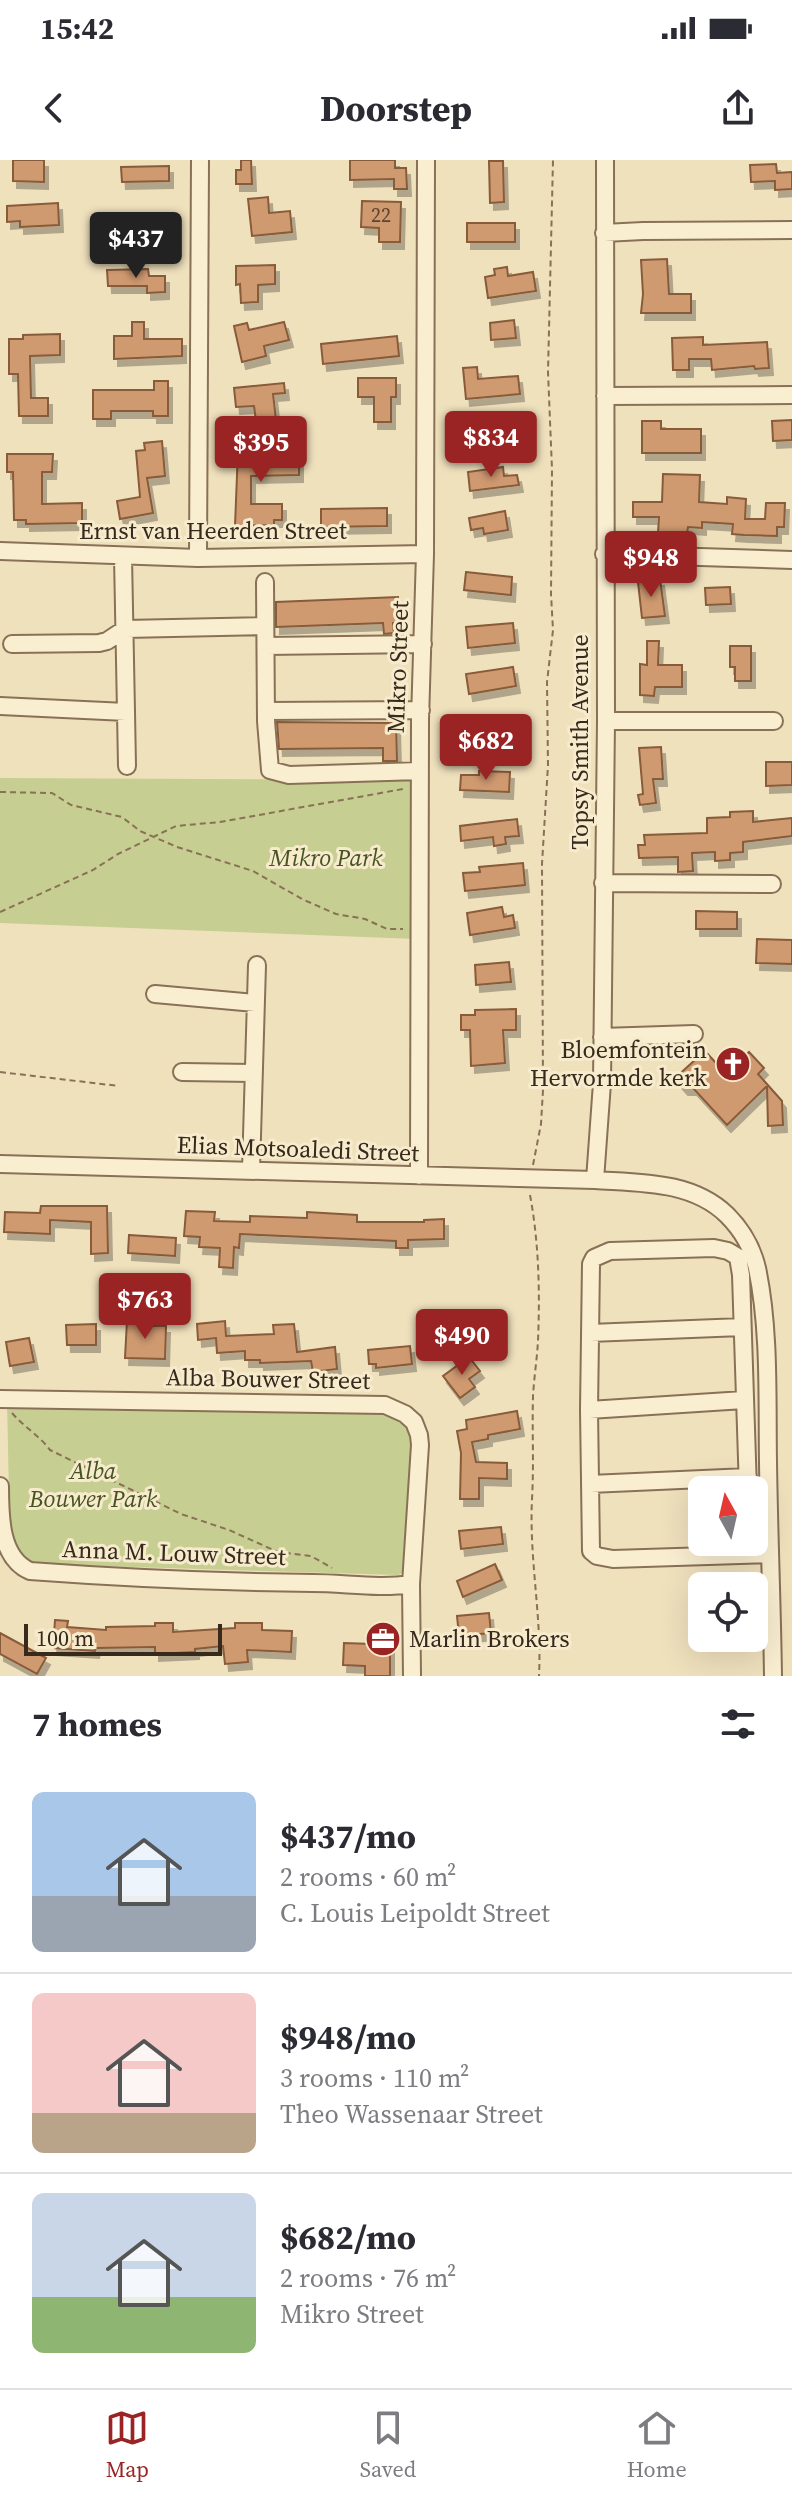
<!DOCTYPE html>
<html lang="en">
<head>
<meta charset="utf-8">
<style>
  :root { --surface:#fff; --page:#f2f2f3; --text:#2b2b33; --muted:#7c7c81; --line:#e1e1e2; --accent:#9a2423 }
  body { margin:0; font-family:"Source Serif 4",serif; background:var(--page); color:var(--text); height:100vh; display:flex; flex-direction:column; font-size:30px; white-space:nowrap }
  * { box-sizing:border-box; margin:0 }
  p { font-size:26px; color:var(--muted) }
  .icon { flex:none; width:44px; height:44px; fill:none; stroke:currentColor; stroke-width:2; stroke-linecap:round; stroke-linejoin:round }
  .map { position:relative; height:1516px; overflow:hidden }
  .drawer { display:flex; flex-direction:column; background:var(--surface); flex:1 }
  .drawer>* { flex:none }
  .needle { width:52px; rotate:352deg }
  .fabs { position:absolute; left:688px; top:1316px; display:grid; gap:16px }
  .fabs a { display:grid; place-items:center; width:80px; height:80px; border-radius:12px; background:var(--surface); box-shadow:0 8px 32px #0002; font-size:40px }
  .scale { position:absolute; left:24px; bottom:20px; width:198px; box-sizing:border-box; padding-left:8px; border:4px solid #37291b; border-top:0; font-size:22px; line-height:28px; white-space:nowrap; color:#37291b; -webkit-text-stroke:6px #f7ebcd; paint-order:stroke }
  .price { position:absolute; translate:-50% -68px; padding:0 18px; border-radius:8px; background:var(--accent); color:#fff; font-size:26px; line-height:52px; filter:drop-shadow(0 2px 4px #0008) }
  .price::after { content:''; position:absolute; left:50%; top:48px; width:24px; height:18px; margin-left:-12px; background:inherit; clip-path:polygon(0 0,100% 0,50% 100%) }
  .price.active { background:#222; color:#fff }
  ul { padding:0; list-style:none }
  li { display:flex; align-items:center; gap:24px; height:200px; padding:0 32px }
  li+li { border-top:2px solid var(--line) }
  li span { display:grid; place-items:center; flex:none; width:224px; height:160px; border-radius:12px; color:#555 }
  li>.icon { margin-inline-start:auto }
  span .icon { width:96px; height:96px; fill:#fffc; stroke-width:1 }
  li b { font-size:34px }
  h2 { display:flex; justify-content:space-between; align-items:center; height:96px; padding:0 32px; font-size:34px }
  .status { display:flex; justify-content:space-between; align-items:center; height:56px; padding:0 40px; background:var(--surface); direction:ltr }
  .status svg { height:22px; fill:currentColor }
  header { display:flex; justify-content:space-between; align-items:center; height:104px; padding:0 32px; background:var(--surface); font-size:36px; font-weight:700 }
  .dock { display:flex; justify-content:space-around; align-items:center; height:112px; border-top:2px solid var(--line); background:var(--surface); font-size:22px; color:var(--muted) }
  .dock a { display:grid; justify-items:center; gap:4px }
  .dock .active { color:var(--accent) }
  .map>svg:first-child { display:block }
  .green { fill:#c6ce91 }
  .building { fill:#d09a71; stroke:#885b3a; stroke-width:2; filter:url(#shadow) }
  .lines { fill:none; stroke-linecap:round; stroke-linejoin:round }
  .minor-casing { stroke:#887156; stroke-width:20 }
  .path { stroke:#887156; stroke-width:2; stroke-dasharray:6 4; stroke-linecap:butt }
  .minor { stroke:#faeed1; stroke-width:16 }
  .labels { text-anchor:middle; stroke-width:6; stroke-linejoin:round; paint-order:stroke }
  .number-label { font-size:20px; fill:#5d4530 }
  .street-label { font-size:24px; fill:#37291b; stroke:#f7ebcd }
  .park-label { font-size:24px; font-style:italic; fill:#465421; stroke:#f7ebcd }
  .poi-label { font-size:24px; fill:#37291b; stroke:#f7ebcd; text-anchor:end }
</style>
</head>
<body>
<div class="status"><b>15:42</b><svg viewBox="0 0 49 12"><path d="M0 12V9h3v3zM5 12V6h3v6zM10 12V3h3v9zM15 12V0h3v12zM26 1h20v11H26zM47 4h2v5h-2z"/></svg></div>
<header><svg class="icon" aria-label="back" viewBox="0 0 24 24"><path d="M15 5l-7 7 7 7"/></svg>Doorstep<svg class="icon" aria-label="share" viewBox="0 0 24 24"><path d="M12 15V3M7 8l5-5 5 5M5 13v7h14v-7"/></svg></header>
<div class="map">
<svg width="792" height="1516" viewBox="0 0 792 1516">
  <defs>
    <filter id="shadow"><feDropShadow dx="4" dy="7" stdDeviation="0" flood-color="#0004"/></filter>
  </defs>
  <rect width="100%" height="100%" fill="#f0e1bd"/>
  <path class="green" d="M0 618 418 620 416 779 0 763Z
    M7 1240 391 1253 415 1272 412 1408 398 1415 34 1404 20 1397 10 1380Z"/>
  <path class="building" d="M13 0H44V22L13 21Z
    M241 0H251L252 24H236V10H241Z
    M350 0H395V8H406L407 29H394V19L350 20Z
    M489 1H503L504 42 490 43Z
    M776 4 777 13 792 12V29L775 30V21L751 22 750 5Z
    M169 6V21L122 22 121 7Z
    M268 37 269 53 290 51 292 72 252 76 248 39Z
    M362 41 401 42 400 82H379V68L361 67Z
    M58 43 59 65 20 67V61L7 62V46Z
    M167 58 168 78 120 80 119 61Z
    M467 63H515V82H467Z
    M667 99 669 134H691V153H641L643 134 641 100Z
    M275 105V124L258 125V142L241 143 240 124 236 125V106Z
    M507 107 508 116 533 112 536 131 488 138 485 117 495 115 494 109Z
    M148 109 149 116H165V132L147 133V126H108L107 110Z
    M514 160 516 178 491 180 490 163Z
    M132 162H144V179H182V196L114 199V176H132Z
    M284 162 289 180 264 186 266 196 242 202 234 166 247 163 249 170Z
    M60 174V195L30 196 31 238H48V256H19L18 214H9V179H23V175Z
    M397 176 399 196 323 204 321 184Z
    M703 177V185L767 182 769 208 755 209 754 206 712 210 711 199H689V210H673L672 178Z
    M477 207 478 219 518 216 520 234 466 239 463 208Z
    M358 218H396V237H391V262H374V237H358Z
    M154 221H168V256H153V251H111V259H93V230H154Z
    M284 223 285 233 273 234 276 260 256 261 254 246 236 247 234 228Z
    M463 260 503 261V283H494V291L467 290V276H463Z
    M792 260V280L773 281 772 261Z
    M642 261H661V269H701V293H642Z
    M162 281 165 316 147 318 153 353 120 359 117 341 140 337 136 291 145 290 144 283Z
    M238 290 299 291V315L251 316V344H282V360H274V365L235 366Z
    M7 294H53L52 312H42V344L82 343V363L26 364V360H14L13 312H7Z
    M503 307 504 316 517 315 519 325 470 331 468 312Z
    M663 314 700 315 699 342 727 344V337L746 339 745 359H765L766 343H785L784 367H777V376L744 375 732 374 733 364 702 362V368L688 367 687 374 658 373 659 357H633V342H662Z
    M387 348V366L321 367V349Z
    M505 351 508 370 484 374 483 368 471 370 469 358Z
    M466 412 512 417 511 435 464 430Z
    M660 419 665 456 642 458 638 422Z
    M730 427 731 444 706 445 705 428Z
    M398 437 399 463H393L394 473 384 474 383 463 276 467V442Z
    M513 463 515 483 468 488 466 467Z
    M647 481H659L658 505H682V527H655L654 536 640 535V504L647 505Z
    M730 486H751V521H735V507H730Z
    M513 507 516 526 469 534 466 514Z
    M479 558 480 561 514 558 516 578 467 583 464 560Z
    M277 562 396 563 397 601H383V588L279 589Z
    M661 587 663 619H653L656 643 640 645 638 635 643 634 639 588Z
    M766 602H792V625L766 626Z
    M479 611 510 612 509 632 460 630 461 615H479Z
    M753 651V662L792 658V676L743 682V692L730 693V700L715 701V692L692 693 693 711 678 712V697L639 698 638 685H645L644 675 707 673V658L730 657V652Z
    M517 659 519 676 505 677 506 684 494 686 493 677 461 681 460 666Z
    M523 703 525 725 465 731 463 713 480 712 479 707Z
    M502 747 504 757 513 755 515 768 470 775 467 753Z
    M696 751 737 752V769H696Z
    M757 779 792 780V804L756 803Z
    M509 802 511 822 476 825 475 805Z
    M516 849V870H503L505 903 471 906 470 870H461V855H475V850Z
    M705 891 726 914 749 892 764 908 758 914 782 941 783 965 768 966 767 926 727 965 693 928H684L675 918Z
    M41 1046H107L108 1093 91 1094V1062L50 1060V1074L4 1072 5 1052 40 1053Z
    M186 1051 215 1052 214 1061 250 1062V1056L307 1058V1052L357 1055V1062H424V1060L444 1059V1079L408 1080V1088H396V1081L240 1074 239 1088 234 1087 233 1108 219 1107 220 1088 199 1087 200 1077 184 1076Z
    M129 1075 176 1078 175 1096 128 1093Z
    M127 1160H140V1166H166L165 1199 125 1198Z
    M225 1161 226 1176 274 1174 273 1165 294 1164 297 1192 335 1187 337 1209 313 1212 311 1201 260 1203V1200H245V1191L217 1193 216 1178 198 1180 197 1164Z
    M96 1164V1185H67L66 1165Z
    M29 1178 34 1202 10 1206 6 1182Z
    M410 1186 412 1204 376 1208V1204H369L368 1190Z
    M469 1197 480 1211 469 1219 475 1227 460 1238 443 1216Z
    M517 1251 520 1269 488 1275V1279L472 1282 476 1302 507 1303V1319L479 1318V1339H460L461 1293 457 1271 467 1269 466 1260Z
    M501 1367 503 1384 461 1389 459 1371Z
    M495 1404 502 1420 463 1437 457 1421Z
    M489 1453 491 1473 459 1476 457 1456Z
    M55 1460 68 1461 67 1467 106 1470V1467L155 1466V1463H173V1472L235 1468V1463H262V1470L292 1471 291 1492 247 1490 248 1502 225 1504 223 1486 195 1489V1492L155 1494V1487L96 1488 95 1491 53 1488Z
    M0 1473 46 1498 37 1514 0 1494Z
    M373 1476H390V1516H365V1506L343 1505 344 1483 373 1484Z"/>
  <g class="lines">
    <defs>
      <path id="minor" d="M604 73 643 71 792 70
        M605 236 792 235
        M0 391 198 398 425 394
        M604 394 792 400
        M123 397 126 552
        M198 398 200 0
        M265 422 266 561 270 610 289 615 420 611
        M12 484 99 483 107 481 125 469 265 466
        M266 486 423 484
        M0 546 126 552 127 606
        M266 551 421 550
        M606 561H774
        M603 723 772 724
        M155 834 255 843
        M602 877 694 874
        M182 912 253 913
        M0 1004 595 1020C641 1023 692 1021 727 1055 742 1070 752 1087 757 1108 770 1170 767 1239 768 1302 769 1374 772 1445 773 1516
        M251 1010 257 805
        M419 1016 420 560 425 394 426 0
        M595 1020 602 923 606 561 605 0
        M590 1173 742 1167
        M0 1239 385 1245 405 1254 414 1262 419 1275 420 1285 411 1424 412 1516
        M589 1250 744 1240
        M590 1324 748 1317
        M0 1326C0 1356 0 1398 30 1411 124 1418 218 1422 313 1423 345 1423 379 1429 411 1424
        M748 1330 741 1115 738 1097 728 1091 714 1088 610 1091 594 1098 591 1104 589 1250 591 1391 597 1396 613 1399 769 1394"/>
    </defs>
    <use href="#minor" class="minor-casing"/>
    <path class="path" d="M0 632 52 633 71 645 122 657 140 671 177 687 253 711 302 739 336 754 365 759 387 769H403
      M0 752 93 710 118 694 176 666 220 662 403 629
      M0 912 119 926
      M533 1005 541 964 543 930 542 704 548 605 547 522 553 470 551 434 552 309 548 212 553 0
      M530 1035C539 1083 540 1133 538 1181 537 1199 534 1218 533 1236 532 1270 534 1305 532 1339 529 1399 542 1457 539 1516
      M12 1253C24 1267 40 1276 50 1290L181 1354 229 1370 278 1392 311 1396 332 1408"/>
    <use href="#minor" class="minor"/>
  </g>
  <defs>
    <symbol id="church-disc" viewBox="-11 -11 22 22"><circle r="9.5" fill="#9a2423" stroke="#f7ebcd"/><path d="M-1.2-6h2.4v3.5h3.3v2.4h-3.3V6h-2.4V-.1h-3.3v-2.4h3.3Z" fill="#fff"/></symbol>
    <symbol id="office-disc" viewBox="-11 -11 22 22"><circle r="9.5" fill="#9a2423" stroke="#f7ebcd"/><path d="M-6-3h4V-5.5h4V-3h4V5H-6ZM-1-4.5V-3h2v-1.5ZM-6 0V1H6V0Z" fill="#fff"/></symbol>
  </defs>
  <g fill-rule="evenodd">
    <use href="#church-disc" x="713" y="884" width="40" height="40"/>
    <use href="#office-disc" x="363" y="1459" width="40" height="40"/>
  </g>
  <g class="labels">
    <g class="number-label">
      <text x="381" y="62">22</text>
    </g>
    <g class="street-label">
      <text x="213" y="379">Ernst van Heerden Street</text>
      <text transform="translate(398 507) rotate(-88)" y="8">Mikro Street</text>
      <text transform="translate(580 582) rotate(-90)" y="8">Topsy Smith Avenue</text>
      <text transform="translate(298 989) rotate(2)" y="8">Elias Motsoaledi Street</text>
      <text transform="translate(268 1219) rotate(1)" y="8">Alba Bouwer Street</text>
      <text transform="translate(174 1393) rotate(2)" y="8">Anna M. Louw Street</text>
    </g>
    <g class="park-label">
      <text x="326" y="706">Mikro Park</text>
      <text x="93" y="1319">Alba<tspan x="93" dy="28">Bouwer Park</tspan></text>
    </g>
    <g class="poi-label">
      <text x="707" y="898">Bloemfontein<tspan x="707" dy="28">Hervormde kerk</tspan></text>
      <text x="409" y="1487" text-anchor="start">Marlin Brokers</text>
    </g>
  </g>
</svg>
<div class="fabs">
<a><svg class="needle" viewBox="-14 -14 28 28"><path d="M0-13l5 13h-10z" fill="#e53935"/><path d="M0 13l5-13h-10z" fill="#7c7c81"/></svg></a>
<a><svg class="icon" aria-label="locate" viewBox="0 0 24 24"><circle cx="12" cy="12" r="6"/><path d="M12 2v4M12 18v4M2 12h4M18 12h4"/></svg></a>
</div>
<div class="scale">100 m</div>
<b class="price active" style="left:136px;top:120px">$437</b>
<b class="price" style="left:491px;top:319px">$834</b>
<b class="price" style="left:261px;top:324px">$395</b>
<b class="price" style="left:651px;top:439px">$948</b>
<b class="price" style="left:486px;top:622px">$682</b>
<b class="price" style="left:145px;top:1181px">$763</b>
<b class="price" style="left:462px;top:1217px">$490</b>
</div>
<section class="drawer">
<h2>7 homes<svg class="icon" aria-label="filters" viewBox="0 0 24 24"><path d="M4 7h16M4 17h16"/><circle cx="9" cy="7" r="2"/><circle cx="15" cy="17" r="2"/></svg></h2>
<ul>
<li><span style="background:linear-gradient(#a9c7e8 65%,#9aa5b1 0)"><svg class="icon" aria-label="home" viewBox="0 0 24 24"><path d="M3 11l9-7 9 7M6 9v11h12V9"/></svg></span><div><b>$437/mo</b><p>2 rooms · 60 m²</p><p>C. Louis Leipoldt Street</p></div></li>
<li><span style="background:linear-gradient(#f6c9c9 75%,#b9a48a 0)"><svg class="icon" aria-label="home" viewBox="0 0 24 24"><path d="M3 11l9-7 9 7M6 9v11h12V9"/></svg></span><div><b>$948/mo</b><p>3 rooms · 110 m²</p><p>Theo Wassenaar Street</p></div></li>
<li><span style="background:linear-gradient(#c9d6e8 65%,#8fb573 0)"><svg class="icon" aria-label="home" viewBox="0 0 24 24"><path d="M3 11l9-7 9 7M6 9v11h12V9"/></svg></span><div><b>$682/mo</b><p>2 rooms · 76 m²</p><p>Mikro Street</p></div></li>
</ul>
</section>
<nav class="dock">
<a class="active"><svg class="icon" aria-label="map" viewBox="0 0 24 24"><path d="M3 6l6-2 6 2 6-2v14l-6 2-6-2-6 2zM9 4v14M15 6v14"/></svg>Map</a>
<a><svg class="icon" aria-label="saved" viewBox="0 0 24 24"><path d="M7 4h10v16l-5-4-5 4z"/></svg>Saved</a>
<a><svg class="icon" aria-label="home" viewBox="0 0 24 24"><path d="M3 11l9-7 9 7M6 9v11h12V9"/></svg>Home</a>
</nav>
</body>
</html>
